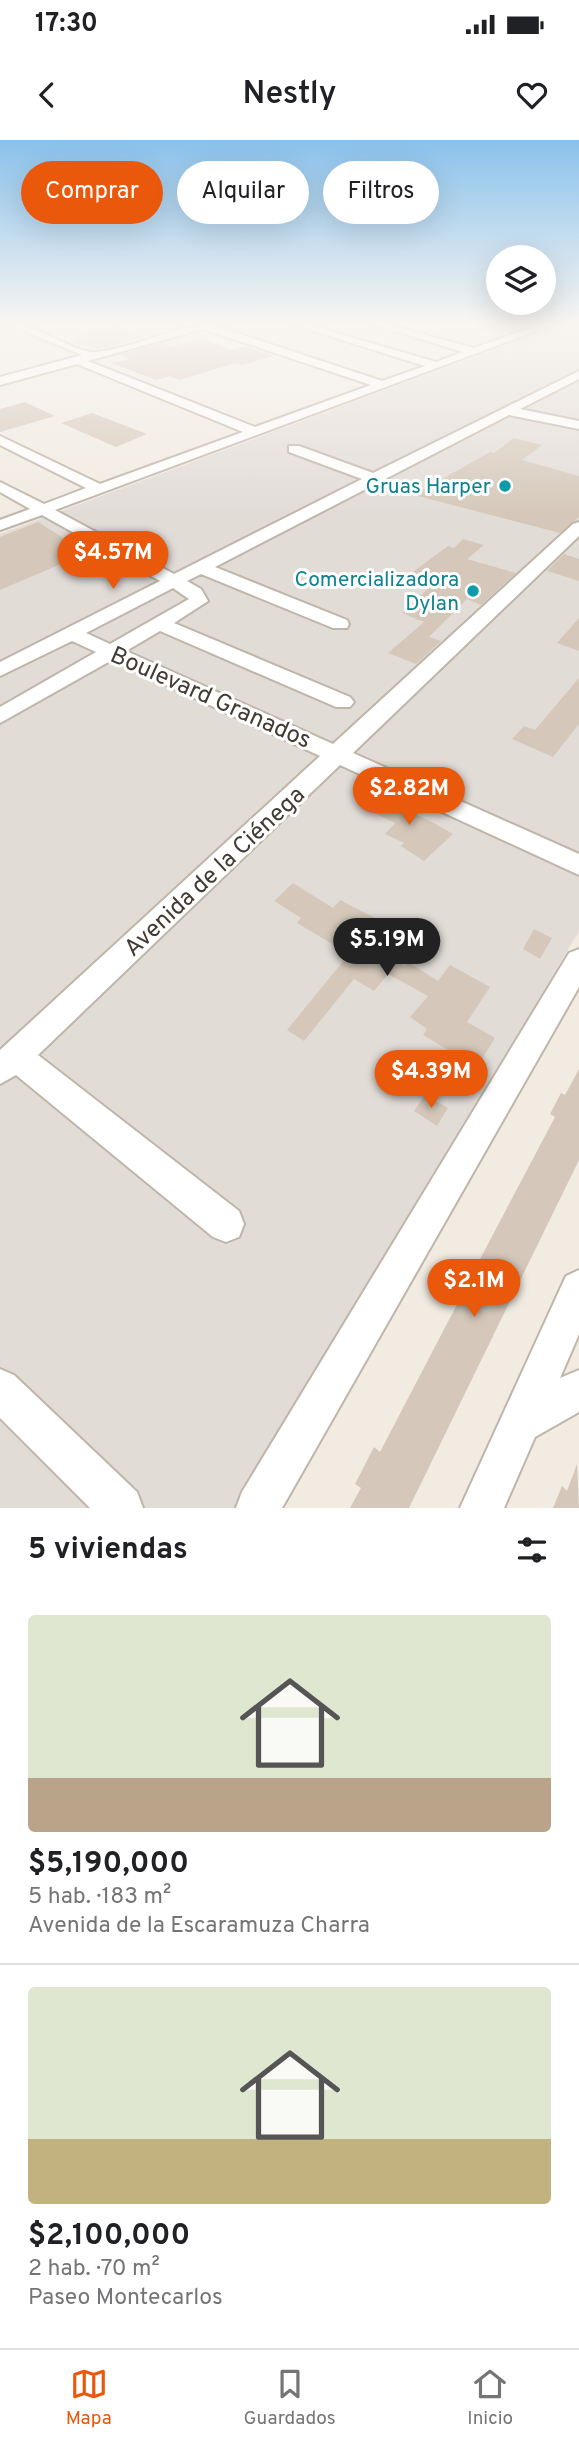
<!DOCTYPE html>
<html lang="es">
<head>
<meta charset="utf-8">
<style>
  :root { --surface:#fff; --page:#f2f2f2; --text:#202124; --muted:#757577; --line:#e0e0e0; --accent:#ea580c }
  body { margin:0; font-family:Overpass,sans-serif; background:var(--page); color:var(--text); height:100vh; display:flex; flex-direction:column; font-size:26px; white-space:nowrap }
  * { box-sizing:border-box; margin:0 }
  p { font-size:23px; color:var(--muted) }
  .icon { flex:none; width:38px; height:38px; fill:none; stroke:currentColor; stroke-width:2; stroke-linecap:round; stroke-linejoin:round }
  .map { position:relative; height:1368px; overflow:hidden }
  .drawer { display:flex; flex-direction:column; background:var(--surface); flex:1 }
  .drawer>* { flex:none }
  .guide { position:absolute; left:21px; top:21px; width:537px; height:63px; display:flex; gap:14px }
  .tools { position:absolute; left:486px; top:105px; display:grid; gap:14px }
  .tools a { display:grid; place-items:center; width:70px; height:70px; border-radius:50%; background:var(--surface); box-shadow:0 7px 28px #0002; font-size:35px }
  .price { position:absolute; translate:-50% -60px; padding:0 16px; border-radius:24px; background:var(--accent); color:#fff; font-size:23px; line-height:46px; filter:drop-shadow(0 2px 4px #0008) }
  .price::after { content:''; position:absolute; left:50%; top:42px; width:21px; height:16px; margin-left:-10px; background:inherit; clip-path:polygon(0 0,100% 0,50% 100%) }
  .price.selected { background:#222; color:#fff }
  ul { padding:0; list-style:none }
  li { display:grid; align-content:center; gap:14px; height:371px; padding:0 28px }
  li+li { border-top:2px solid var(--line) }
  li span { display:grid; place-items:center; height:217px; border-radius:7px; color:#555 }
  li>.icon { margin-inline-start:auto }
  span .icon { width:126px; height:126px; fill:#fffc; stroke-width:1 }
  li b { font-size:30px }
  h2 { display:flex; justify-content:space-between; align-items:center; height:84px; padding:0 28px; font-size:30px }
  .chip { padding:0 24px; border-radius:32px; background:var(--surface); box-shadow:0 7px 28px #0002; font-size:24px; line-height:63px }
  .chip.selected { background:var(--accent); color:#fff }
  .status { display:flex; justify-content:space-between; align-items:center; height:49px; padding:0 35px; background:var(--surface); direction:ltr }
  .status svg { height:19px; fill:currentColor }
  header { display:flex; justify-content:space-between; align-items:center; height:91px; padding:0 28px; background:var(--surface); font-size:32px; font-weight:600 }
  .menu { display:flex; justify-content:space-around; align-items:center; height:98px; border-top:2px solid var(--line); background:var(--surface); font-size:19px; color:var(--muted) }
  .menu a { display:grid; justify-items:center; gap:4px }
  .menu .selected { color:var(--accent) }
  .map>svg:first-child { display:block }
  .industrial { fill:#e2dcd7 }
  .building { fill:#d5c8ba }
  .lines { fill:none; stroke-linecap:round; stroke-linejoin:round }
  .minor-casing { stroke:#bfb5a8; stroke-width:4 }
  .minor { fill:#fff; fill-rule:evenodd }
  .culture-dot { fill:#0f9aa8; stroke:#fff; stroke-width:2.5 }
  .labels { text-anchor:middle; stroke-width:6; stroke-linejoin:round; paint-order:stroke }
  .far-culture-label { font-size:21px; fill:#0d838f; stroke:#fff; text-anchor:end }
  .street-label { font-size:24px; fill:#423b33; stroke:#fff }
</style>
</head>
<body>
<div class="status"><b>17:30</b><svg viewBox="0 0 49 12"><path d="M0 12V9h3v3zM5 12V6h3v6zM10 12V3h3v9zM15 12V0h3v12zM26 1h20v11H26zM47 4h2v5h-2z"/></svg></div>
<header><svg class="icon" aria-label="back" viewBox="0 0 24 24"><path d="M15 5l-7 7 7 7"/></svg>Nestly<svg class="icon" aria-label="heart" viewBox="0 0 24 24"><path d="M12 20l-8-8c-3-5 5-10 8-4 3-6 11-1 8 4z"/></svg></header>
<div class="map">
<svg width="579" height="1368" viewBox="0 0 579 1368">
  <rect width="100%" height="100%" fill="#f1ebe2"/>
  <path class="industrial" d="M559 185 579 186V791L237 1368H0V394Z"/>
  <path class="building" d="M116 187 145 197 98 209 74 202 89 191Z
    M202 199 231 210 244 206 273 216 242 225 235 223 180 240 170 236 156 240 111 223 131 219 119 215 161 203 173 207Z
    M25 262 55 276 0 292V269Z
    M92 273 147 294 116 307 61 283Z
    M514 298 542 305 522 320 579 336V377L560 393 414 355 490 312 494 313Z
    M38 382 87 413 0 450V397Z
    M463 399 484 405 467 419 516 433 481 465 467 459 429 497 441 501 416 524 388 513 424 482 402 473 431 446 406 437 448 406 454 408Z
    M564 414 579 419V441L547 431Z
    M579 478V511L557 503Z
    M579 538V584L553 617 512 599 524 586 535 590Z
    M370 653 434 683 453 694 424 721 401 706 404 703 385 694 395 683 358 665Z
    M293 743 333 768 340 760 383 782 365 804 405 826 408 822 438 841 450 825 490 847 467 882 495 898 477 927 423 895 427 889 410 877 428 856 388 834 374 851 354 839 304 901 287 890 349 814 297 783 301 778 274 761Z
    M534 789 552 798 540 819 523 809Z
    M579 929V1020L409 1368H350L361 1348 355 1344 374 1307 380 1312 464 1151 459 1147 474 1119 478 1123 555 977 550 974 561 953 565 955Z
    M425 955 448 968 437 986 414 971Z
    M577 1324 579 1368H553L562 1346 567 1351Z"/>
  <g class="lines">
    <defs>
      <path id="minor" d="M9 185C38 183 74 214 97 212 136 208 173 185 213 185L382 241 425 226 294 185H309L436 222 463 212 375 185H390L474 208 538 185H552L55 370 174 434 362 339 289 312V306H299L373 333 579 231V239L520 269 579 281V289L509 275 215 427 347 480 349 484 347 488H333L201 434 187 441 201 449 208 461 174 483 350 557 354 562 350 567H336L160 491 126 511 333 604 573 384 579 382V396L353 613 579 714V735L340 625 38 915 239 1071 244 1084 239 1097 226 1102 213 1097 16 935 0 944V910L320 616 112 520 0 583V567L96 512 72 501 0 536V522L160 441 42 375 0 390V380L30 369 0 352V342L44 364 86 348 0 305V296L100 344 243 292 77 224 0 245V237L82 215ZM203 189 371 245 255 287 88 221ZM173 448 189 459 110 504 86 493Z
        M579 809V847L282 1368H236L242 1352 569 813Z
        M579 1130V1194L560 1238 579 1230V1272L535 1297 504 1368H460L566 1136Z
        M0 1229 14 1235 137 1352 143 1368H90L0 1278Z"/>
    </defs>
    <use href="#minor" class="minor-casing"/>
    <use href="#minor" class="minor"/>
  </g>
  <linearGradient id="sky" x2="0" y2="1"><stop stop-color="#8ac1eb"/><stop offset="0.49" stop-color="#f9f6f2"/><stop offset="1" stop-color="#f9f6f2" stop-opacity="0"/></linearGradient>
  <rect width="579" height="376" fill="url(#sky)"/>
  <g class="culture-dot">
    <circle cx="505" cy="346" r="7"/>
    <circle cx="473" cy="451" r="7"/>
  </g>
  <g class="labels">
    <g class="far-culture-label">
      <text x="491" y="353">Gruas Harper</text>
      <text x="459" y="446">Comercializadora<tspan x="459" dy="24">Dylan</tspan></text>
    </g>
    <g class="street-label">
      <text transform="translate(211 557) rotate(24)" y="8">Boulevard Granados</text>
      <text transform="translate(214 731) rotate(-43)" y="8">Avenida de la Ciénega</text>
    </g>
  </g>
</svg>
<div class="tools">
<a><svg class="icon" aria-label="layers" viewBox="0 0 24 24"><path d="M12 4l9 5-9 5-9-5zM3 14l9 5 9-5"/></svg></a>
</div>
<b class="price" style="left:113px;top:451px">$4.57M</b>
<b class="price" style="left:409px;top:687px">$2.82M</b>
<b class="price selected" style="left:387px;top:838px">$5.19M</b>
<b class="price" style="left:431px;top:970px">$4.39M</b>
<b class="price" style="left:474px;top:1179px">$2.1M</b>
<div class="guide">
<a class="chip selected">Comprar</a>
<a class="chip">Alquilar</a>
<a class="chip">Filtros</a>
</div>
</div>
<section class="drawer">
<h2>5 viviendas<svg class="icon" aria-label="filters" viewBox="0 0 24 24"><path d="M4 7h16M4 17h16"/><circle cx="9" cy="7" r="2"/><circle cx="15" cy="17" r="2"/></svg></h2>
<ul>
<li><span style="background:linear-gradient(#dfe7d0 75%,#b9a48a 0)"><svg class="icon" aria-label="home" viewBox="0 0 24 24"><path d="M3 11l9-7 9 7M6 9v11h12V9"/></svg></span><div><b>$5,190,000</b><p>5 hab. · 183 m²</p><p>Avenida de la Escaramuza Charra</p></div></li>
<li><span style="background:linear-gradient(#dfe7d0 70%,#c2b280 0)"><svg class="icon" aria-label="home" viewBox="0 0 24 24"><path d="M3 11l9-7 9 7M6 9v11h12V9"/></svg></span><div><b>$2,100,000</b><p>2 hab. · 70 m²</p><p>Paseo Montecarlos</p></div></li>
</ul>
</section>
<nav class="menu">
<a class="selected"><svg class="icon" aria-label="map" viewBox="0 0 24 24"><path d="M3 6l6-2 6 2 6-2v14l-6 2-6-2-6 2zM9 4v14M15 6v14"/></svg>Mapa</a>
<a><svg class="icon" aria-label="saved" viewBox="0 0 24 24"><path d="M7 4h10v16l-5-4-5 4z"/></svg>Guardados</a>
<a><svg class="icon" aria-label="home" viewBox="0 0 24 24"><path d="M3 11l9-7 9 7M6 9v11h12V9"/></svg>Inicio</a>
</nav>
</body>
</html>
